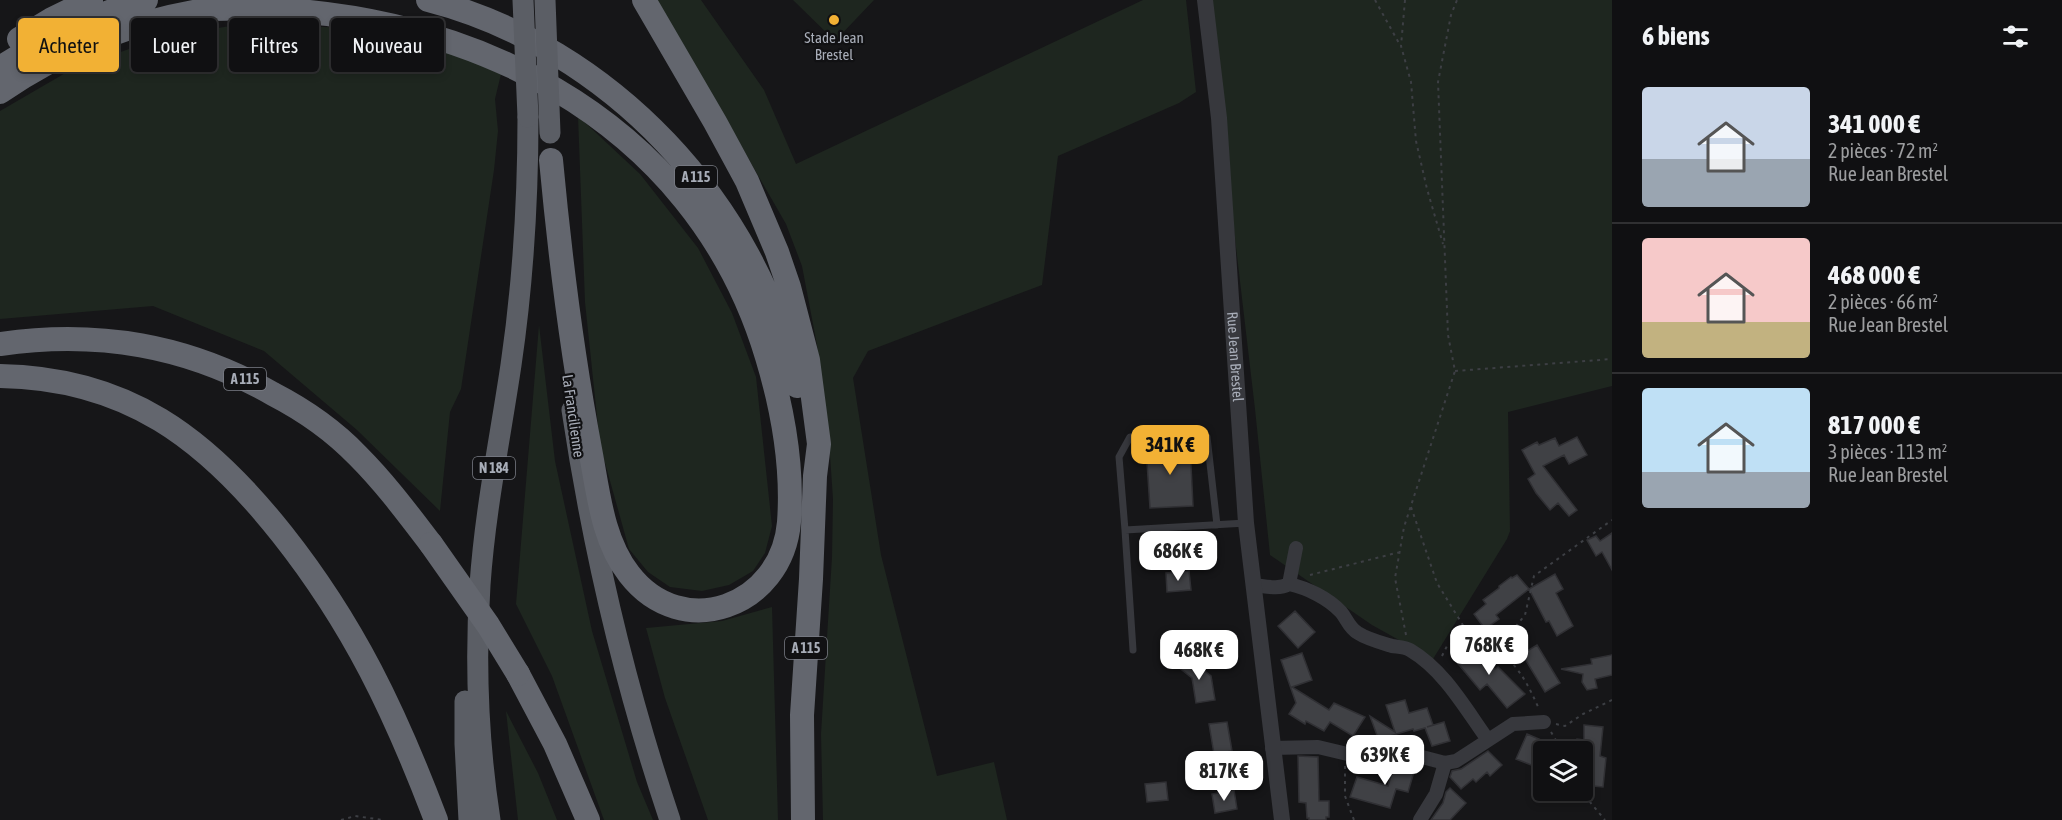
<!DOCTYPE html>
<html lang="fr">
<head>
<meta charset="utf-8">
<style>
  :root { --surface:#101012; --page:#1e1e20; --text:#f1f3f6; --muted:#9c9d9f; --line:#303032; --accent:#f2b134 }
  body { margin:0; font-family:"Asap Condensed",sans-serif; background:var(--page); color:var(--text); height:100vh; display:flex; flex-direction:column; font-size:22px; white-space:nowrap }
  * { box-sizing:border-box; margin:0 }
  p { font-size:20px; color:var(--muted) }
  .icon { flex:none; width:33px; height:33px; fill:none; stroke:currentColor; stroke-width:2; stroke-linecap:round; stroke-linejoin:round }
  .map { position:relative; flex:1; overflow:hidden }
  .side { display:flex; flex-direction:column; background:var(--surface); width:450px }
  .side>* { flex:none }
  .top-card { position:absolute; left:18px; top:18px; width:570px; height:54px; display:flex; gap:12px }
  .fabs { position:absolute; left:1533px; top:741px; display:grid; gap:12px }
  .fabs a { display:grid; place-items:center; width:60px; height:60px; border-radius:6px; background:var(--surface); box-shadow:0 3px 9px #0003,0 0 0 2px var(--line); font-size:30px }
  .price { position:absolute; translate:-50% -51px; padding:0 14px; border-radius:12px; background:#fff; color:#222; font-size:20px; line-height:39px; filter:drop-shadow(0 2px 3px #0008) }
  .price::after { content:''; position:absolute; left:50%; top:36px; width:18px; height:14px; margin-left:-9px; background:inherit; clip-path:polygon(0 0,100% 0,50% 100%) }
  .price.active { background:var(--accent); color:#111 }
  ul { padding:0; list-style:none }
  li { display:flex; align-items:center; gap:18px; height:150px; padding:0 30px }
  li+li { border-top:2px solid var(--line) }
  li span { display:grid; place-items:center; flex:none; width:168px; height:120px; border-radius:6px; color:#555 }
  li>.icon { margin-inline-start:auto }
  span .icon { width:72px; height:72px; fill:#fffc; stroke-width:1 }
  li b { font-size:26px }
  h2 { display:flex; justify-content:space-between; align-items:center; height:72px; padding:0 30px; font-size:26px }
  .chip { padding:0 21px; border-radius:6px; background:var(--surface); box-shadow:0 3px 9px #0003,0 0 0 2px var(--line); font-size:21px; line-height:54px }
  .chip.active { background:var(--accent); color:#111 }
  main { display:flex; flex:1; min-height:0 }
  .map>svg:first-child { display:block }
  .green { fill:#1e261f }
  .building { fill:#404145; stroke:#303034; stroke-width:1.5 }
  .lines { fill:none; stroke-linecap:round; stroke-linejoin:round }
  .path { stroke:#3d3f44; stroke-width:2; stroke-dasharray:3 4.5; stroke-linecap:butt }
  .service { stroke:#37383d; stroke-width:7 }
  .minor { stroke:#37383d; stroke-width:14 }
  .tertiary { stroke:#37383d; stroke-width:16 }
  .trunk { stroke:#5b5e65; stroke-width:21 }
  .motorway { stroke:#63666e; stroke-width:24 }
  .trunk-bridge { stroke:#5b5e65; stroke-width:21 }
  .motorway-bridge { stroke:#63666e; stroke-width:24 }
  .poi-dot { fill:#f2b134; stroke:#111113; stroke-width:2 }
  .labels { text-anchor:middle; stroke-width:4.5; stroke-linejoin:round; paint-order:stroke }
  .shield { fill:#111113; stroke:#7b7e86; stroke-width:1.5 }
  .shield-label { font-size:14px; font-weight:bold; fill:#a8adb8 }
  .poi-label { font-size:15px; fill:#a8adb8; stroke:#111113 }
  .street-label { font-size:15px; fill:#a8adb8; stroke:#111113 }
</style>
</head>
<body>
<main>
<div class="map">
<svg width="1612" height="820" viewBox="0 0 1612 820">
  <rect width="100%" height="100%" fill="#161618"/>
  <path class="green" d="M657 0H701L764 90 796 164 1143 0H1186L1196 92 1179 103 1058 156 1042 285 868 351 853 378 881 555 937 776 994 762 1007 820H823L821 734 832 557 833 499 829 441 817 345 802 266 786 224Z
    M793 0H874L835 41Z
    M1207 0H1612V386L1508 412 1510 531 1507 539 1433 659 1372 625 1270 555 1255 409Z
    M242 24 353 28 455 54 501 74 495 99 498 131 494 170 461 389 450 412 440 511 357 430 264 351 153 306 0 319V111L74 68 164 37Z
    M578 116 640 174 698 248 732 313 756 377 772 526 765 553 753 571 729 585 702 591 670 587 648 572 629 549 600 445 585 302Z
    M539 325 555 461 592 631 637 782 653 820H604L552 676 516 604Z
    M772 607 778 820H708L665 698 646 628 722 621Z
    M506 711 538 773 557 820H518Z"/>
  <path class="building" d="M1577 437 1587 455 1569 464 1564 455 1543 466 1577 510 1569 516 1558 503 1550 510 1536 493 1528 479 1535 474 1522 450 1537 442 1539 445 1555 438 1559 446Z
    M1190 445 1193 506 1150 508 1146 447Z
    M1612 533V570L1602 552 1596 556 1587 540 1596 536 1600 541Z
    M1189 571 1191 590 1167 592 1166 573Z
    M1555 574 1563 589 1556 593 1573 626 1557 636 1549 621 1546 622 1529 589Z
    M1517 575 1529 589 1496 615 1499 619 1485 629 1474 614 1486 604 1483 600 1499 588V586L1511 577 1512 578Z
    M1295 611 1315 632 1298 648 1278 626Z
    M1474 645 1495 669 1498 667 1525 694 1507 708 1487 684 1480 690 1455 660Z
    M1537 645 1560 683 1545 692 1522 654Z
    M1302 653 1312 680 1292 687 1329 710 1334 703 1365 717 1353 736 1330 722 1324 731 1306 721 1305 724 1289 714 1296 703 1281 660Z
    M1612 655V675L1595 679 1597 688 1587 690 1582 682 1583 674 1561 669 1592 664 1591 659Z
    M1187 657 1211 676 1215 700 1196 703 1192 678 1178 667Z
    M1405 700 1409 713 1427 708 1433 725 1427 727 1444 722 1450 741 1432 746 1425 728 1414 731 1413 729 1384 738H1378L1370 716 1395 732 1386 705Z
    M1227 722 1232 751 1214 754 1209 724Z
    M1584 725 1603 727 1600 756 1606 758 1603 787 1582 785 1584 755 1582 752H1576L1577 739 1584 740Z
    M1527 734 1541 740 1540 744 1544 745V770L1516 759Z
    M1488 751 1502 765 1490 776 1487 772 1476 782 1473 779 1461 789 1450 777 1452 771 1461 769Z
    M1298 756 1318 757 1319 801H1329V817H1326V820H1309V818H1307L1306 803 1299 802Z
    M1242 757 1246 780 1228 783 1224 760Z
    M1396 759 1416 765 1408 792 1396 789 1390 808 1350 797 1357 777 1388 786Z
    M1166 782 1168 800 1147 802 1145 784Z
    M1450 788 1466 803 1450 820H1431L1443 803 1446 792Z
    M1234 790 1237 809 1215 813 1212 794Z"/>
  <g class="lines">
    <path class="path" d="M1375 0 1400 45
      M1405 0 1401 46 1411 82 1416 141 1427 189 1443 244
      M1455 371 1612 359
      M1411 507 1437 583 1469 635
      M1310 575 1400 552
      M1406 635 1395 578 1404 527 1455 371 1448 335 1438 82 1451 15 1457 0
      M1497 650 1525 615 1534 576 1612 520
      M1442 656 1447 646 1469 635C1509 653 1521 668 1539 709
      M1556 724 1565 726 1583 714 1612 700
      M1551 732 1563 752
      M1345 766V796L1354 820
      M1580 790 1605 820
      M341 820 355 816 383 820"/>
    <path class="service" d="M1217 525 1207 437H1130L1119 457 1125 530 1246 523
      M1125 530 1133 650"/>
    <path class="minor" d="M1289 584C1307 588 1328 598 1341 612 1347 619 1349 628 1358 633 1367 639 1382 643 1392 646 1398 647 1405 647 1410 650 1444 670 1465 708 1488 740
      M1253 585C1265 586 1278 590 1289 584L1296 548
      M1272 748 1318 747 1360 757C1369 755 1372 749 1380 746L1445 763 1456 761 1513 724 1544 722
      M1420 820 1436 794 1445 763"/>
    <path class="tertiary" id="s1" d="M1205 0 1219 118 1246 523 1282 820"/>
    <path class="trunk" d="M572 410C593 550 625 686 670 820
      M465 701V744L469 820
      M490 820C478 742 475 664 480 585 485 511 500 439 511 365 523 283 528 200 528 117"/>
    <path class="motorway" d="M428 0C610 47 757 204 797 386
      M644 0 715 122 747 181 777 252 789 287 808 360 819 444 815 476 811 579 802 715 803 820
      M19 39 52 19 91 0
      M0 68C45 39 95 14 146 0
      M0 92C63 48 136 20 212 9 459 0 695 116 767 357 783 410 793 467 789 522 782 607 682 643 629 574 602 540 598 490 590 449 572 353 560 257 551 160
      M0 344C98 330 187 345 273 394 304 410 334 431 358 456 385 483 408 514 431 544
      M0 376C127 378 206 438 282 534 354 625 395 712 436 820
      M518 674 555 744 588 820"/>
    <path class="trunk-bridge" d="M523 0 528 117
      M545 0 550 133"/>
    <path class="motorway-bridge" d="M431 544 488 625 518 674"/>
  </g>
  <circle class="poi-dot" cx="834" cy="20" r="6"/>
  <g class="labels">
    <g class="shield">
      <rect x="675" y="166" width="42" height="22" rx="4.5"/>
      <rect x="224" y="368" width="42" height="22" rx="4.5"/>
      <rect x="473" y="457" width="42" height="22" rx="4.5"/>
      <rect x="785" y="637" width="42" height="22" rx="4.5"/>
    </g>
    <g class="shield-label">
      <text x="696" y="182">A 115</text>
      <text x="245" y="384">A 115</text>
      <text x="494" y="473">N 184</text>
      <text x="806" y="653">A 115</text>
    </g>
    <g class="poi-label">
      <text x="834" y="43">Stade Jean<tspan x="834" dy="17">Brestel</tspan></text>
    </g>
    <g class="street-label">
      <text dy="5" stroke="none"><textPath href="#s1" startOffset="358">Rue Jean Brestel</textPath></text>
      <text transform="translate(573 416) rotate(82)" y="5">La Francilienne</text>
    </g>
  </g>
</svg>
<div class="fabs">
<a><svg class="icon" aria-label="layers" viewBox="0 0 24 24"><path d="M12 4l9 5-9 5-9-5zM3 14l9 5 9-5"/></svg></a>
</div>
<b class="price active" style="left:1170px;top:476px">341K €</b>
<b class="price" style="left:1178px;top:582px">686K €</b>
<b class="price" style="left:1489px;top:676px">768K €</b>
<b class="price" style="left:1199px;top:681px">468K €</b>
<b class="price" style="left:1385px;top:786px">639K €</b>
<b class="price" style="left:1224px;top:802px">817K €</b>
<div class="top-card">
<a class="chip active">Acheter</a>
<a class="chip">Louer</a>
<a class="chip">Filtres</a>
<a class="chip">Nouveau</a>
</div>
</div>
<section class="side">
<h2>6 biens<svg class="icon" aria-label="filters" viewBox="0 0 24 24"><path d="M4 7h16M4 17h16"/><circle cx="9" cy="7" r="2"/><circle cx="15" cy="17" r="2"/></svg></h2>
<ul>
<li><span style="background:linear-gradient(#c9d6e8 60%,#9aa5b1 0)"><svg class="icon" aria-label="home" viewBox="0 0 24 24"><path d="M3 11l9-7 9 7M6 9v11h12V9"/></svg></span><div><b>341 000 €</b><p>2 pièces · 72 m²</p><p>Rue Jean Brestel</p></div></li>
<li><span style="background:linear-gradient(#f6c9c9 70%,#c2b280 0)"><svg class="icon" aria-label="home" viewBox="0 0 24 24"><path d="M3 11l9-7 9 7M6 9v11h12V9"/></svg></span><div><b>468 000 €</b><p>2 pièces · 66 m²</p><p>Rue Jean Brestel</p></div></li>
<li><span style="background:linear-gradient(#bfe0f5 70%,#9aa5b1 0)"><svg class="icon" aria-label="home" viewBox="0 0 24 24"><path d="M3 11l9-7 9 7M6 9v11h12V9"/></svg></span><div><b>817 000 €</b><p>3 pièces · 113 m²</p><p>Rue Jean Brestel</p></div></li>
</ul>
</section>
</main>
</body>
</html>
